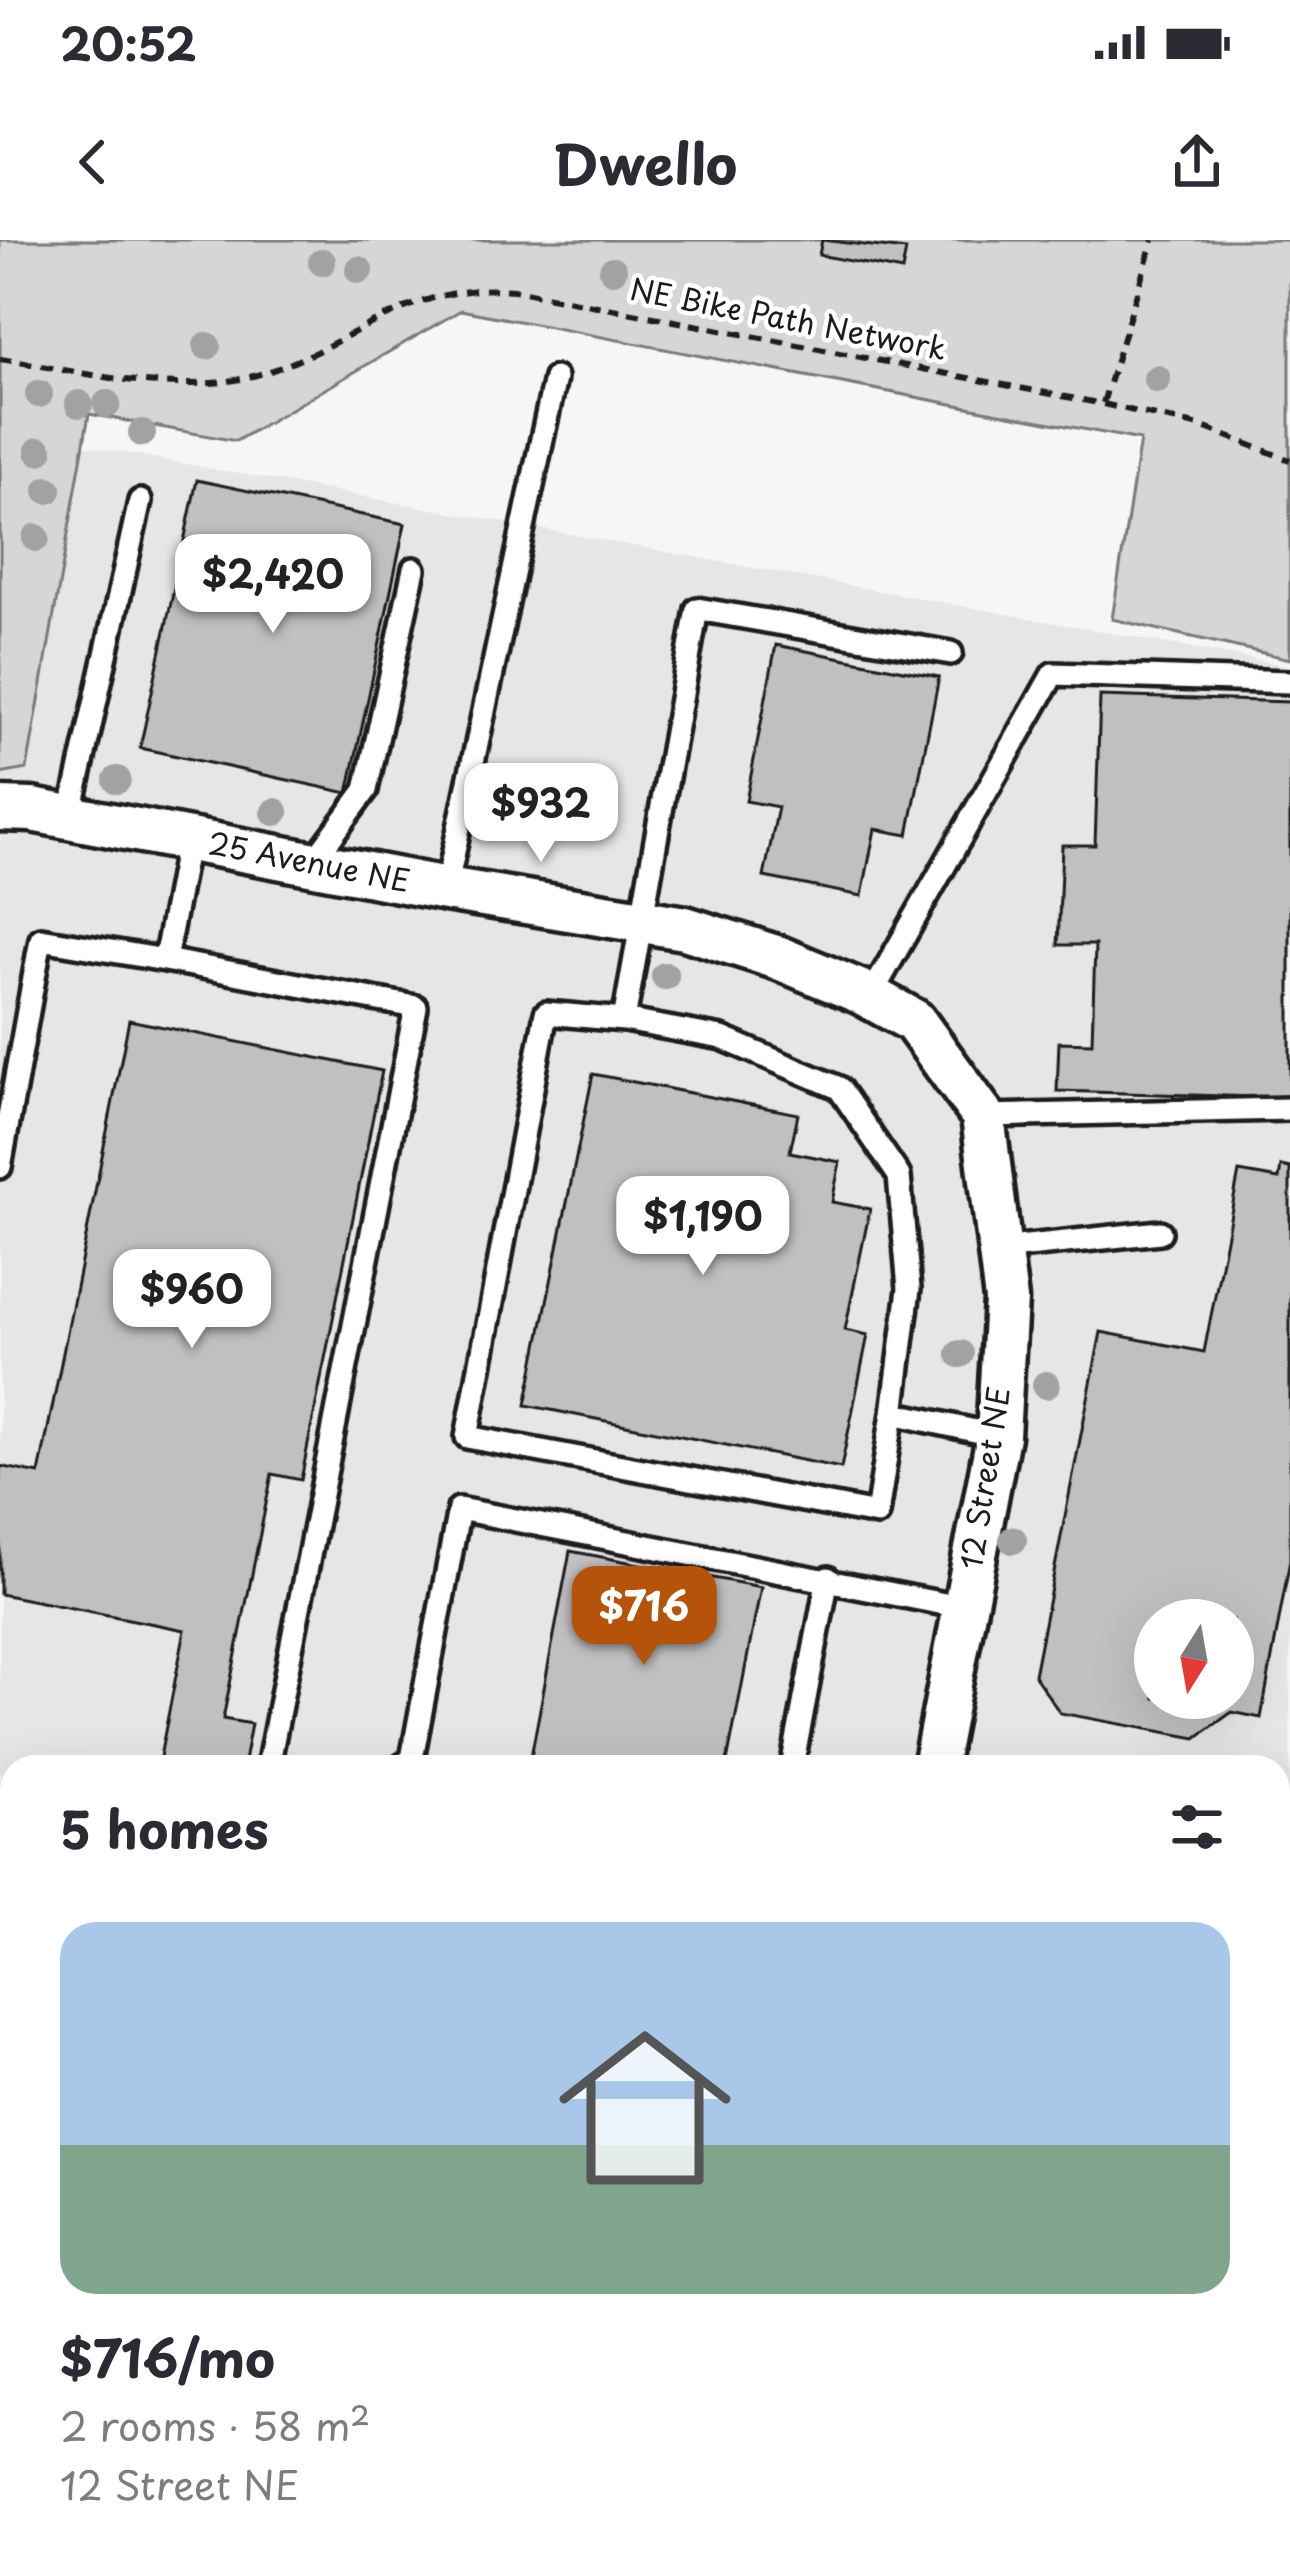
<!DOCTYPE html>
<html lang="en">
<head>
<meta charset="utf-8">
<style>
  :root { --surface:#fff; --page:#f7f7f7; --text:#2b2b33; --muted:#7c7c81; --line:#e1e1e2; --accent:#b45309 }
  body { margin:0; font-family:"Playpen Sans",sans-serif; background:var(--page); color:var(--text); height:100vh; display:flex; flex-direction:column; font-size:45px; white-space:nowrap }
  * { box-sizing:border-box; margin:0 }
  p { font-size:39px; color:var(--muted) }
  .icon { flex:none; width:66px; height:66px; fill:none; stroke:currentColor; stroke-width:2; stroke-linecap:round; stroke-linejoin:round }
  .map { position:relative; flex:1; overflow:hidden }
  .drawer { position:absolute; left:0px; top:1515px; width:1290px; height:807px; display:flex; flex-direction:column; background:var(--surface); border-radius:36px 36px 0 0; box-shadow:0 12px 48px #0002 }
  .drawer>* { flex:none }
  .needle { width:78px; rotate:191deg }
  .fabs { position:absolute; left:1134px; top:1359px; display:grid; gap:24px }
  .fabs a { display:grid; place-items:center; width:120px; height:120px; border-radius:50%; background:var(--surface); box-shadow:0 12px 48px #0002; font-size:60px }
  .price { position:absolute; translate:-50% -102px; padding:0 27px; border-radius:24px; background:#fff; color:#222; font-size:39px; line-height:78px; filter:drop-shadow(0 3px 6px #0008) }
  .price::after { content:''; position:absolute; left:50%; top:72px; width:36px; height:27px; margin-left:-18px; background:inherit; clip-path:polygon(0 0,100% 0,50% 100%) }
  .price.active { background:var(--accent); color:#fff }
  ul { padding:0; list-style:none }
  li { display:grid; align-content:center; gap:24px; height:636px; padding:0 60px }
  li+li { border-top:3px solid var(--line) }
  li span { display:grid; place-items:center; height:372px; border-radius:36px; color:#555 }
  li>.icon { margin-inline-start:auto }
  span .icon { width:216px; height:216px; fill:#fffc; stroke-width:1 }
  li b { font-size:51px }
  h2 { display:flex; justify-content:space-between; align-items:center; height:144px; padding:0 60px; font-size:51px }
  .status { display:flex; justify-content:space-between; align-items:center; height:84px; padding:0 60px; background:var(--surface); direction:ltr }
  .status svg { height:33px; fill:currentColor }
  header { display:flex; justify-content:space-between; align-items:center; height:156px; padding:0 60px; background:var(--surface); font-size:54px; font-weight:700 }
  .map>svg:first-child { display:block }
  .built { fill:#e6e6e6; fill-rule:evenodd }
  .green { fill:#d6d6d6; stroke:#797979; stroke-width:3 }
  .building { fill:#c0c0c0; stroke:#1c1c1c; stroke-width:3; fill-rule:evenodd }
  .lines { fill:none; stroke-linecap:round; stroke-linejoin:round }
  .lane-casing { stroke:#1c1c1c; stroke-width:30 }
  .street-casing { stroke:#1c1c1c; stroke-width:51 }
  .secondary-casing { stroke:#1c1c1c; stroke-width:69 }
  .path { stroke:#1c1c1c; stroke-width:6; stroke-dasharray:12 9; stroke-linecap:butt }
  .lane { stroke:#fff; stroke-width:21 }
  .street { stroke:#fff; stroke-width:42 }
  .secondary { stroke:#fff; stroke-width:60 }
  .tree { fill:#a2a2a2 }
  .labels { text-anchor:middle; stroke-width:9; stroke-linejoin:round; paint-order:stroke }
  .street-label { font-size:30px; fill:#1c1c1c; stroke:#fff }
</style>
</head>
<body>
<div class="status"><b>20:52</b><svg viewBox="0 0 49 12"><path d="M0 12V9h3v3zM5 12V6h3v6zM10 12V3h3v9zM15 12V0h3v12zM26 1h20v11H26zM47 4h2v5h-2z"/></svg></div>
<header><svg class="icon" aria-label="back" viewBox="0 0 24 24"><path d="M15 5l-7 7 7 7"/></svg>Dwello<svg class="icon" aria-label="share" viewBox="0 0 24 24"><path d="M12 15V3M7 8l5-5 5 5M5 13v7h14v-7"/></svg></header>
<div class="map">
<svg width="1290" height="2320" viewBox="0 0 1290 2320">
  <rect width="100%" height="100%" fill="#f6f6f6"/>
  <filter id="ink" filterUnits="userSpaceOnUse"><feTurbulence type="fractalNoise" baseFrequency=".00833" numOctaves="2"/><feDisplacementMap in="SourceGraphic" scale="24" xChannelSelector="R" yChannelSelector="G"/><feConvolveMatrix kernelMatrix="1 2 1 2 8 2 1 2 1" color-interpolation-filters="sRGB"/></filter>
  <g filter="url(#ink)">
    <path class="built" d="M0 190 1290 426V2320H0ZM1155 1380H1233V1458H1155ZM12 1527H1278V2310H12Z"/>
    <path class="green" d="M0 0H1290V419L1112 379 1140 200 461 70 236 201 89 174 27 529 0 534Z"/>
    <path class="building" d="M822 0 906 10 902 31 819 15Z
      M197 240 405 284 348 553 140 508Z
      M776 405 939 437 908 595 875 589 862 656 764 637 778 567 746 561Z
      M1100 456 1290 462V858L1057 851 1059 802 1092 803 1095 705H1058L1062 605H1095Z
      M129 780 382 831 301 1240 272 1234 223 1479 251 1484 243 1527H158L185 1390 0 1354V1226L39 1234Z
      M593 834 798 874 790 912 840 922 832 962 870 969 845 1090 868 1095 841 1228 526 1165Z
      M1281 926 1290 928V1320L1261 1478 1232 1472 1196 1498 1060 1473 1034 1435 1101 1092 1204 1112 1239 932 1279 939ZM1155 1380H1233V1458H1155Z
      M570 1311 761 1347 726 1527H529Z
      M0 1833 12 1836V2021L0 2024Z
      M333 2310H602L603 2320H334Z"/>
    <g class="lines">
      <defs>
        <path id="lane" d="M951 413 697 369 624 780 722 798 839 848 899 936 909 1049 893 1173 998 1196
          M70 577 140 261
          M188 599 165 720 416 767 268 1527
          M312 623 366 550 414 329
          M446 649 555 138
          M870 757 1053 434 1290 442
          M624 780 546 773 467 1197 877 1274 893 1173
          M983 876 1290 869
          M0 927 41 699 165 720
          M999 1009 1160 992
          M400 1527 412 1519 459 1269 965 1368
          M792 1527 828 1338
          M0 1621 12 1623"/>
        <path id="street" d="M0 569 32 570 446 649 685 688 779 718 861 752 914 781 983 876 1006 1060 998 1196 934 1527
          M1278 1596 1290 1598"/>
        <path id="secondary" d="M0 1754 12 1757
          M804 2310V2320"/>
      </defs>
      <use href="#lane" class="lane-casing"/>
      <use href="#street" class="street-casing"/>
      <use href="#secondary" class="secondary-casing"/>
      <path class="path" d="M0 119C73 130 154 152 229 141 337 124 393 41 514 50L1103 164 1200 186 1290 220
        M1103 163 1153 0"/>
      <use href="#lane" class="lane"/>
      <use href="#street" class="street"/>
      <use href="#secondary" class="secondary"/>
    </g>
    <g class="tree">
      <circle cx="322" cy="22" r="14"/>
      <circle cx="359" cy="30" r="14"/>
      <circle cx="613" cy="30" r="14"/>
      <circle cx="207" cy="106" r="14"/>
      <circle cx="1157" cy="139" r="14"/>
      <circle cx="39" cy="154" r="14"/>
      <circle cx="79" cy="164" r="14"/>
      <circle cx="107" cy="164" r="14"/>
      <circle cx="142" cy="193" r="14"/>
      <circle cx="39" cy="211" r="14"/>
      <circle cx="48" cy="250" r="14"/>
      <circle cx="36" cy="298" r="14"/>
      <circle cx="117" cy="540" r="14"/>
      <circle cx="275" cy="572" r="14"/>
      <circle cx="665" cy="736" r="14"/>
      <circle cx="960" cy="1114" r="14"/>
      <circle cx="1046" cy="1145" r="14"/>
      <circle cx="1013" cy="1300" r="14"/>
    </g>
  </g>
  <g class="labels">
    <g class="street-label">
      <text transform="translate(788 80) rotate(11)" y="10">NE Bike Path Network</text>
      <text transform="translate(309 623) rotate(11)" y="10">25 Avenue NE</text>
      <text transform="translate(986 1238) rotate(-81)" y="10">12 Street NE</text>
    </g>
  </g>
</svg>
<div class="fabs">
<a><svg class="needle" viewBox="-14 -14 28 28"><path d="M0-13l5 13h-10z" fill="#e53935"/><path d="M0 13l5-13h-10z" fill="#7c7c81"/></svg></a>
</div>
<b class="price" style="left:273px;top:396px">$2,420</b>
<b class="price" style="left:541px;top:625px">$932</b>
<b class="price" style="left:703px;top:1038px">$1,190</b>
<b class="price" style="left:192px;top:1111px">$960</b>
<b class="price active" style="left:644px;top:1428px">$716</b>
<section class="drawer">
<h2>5 homes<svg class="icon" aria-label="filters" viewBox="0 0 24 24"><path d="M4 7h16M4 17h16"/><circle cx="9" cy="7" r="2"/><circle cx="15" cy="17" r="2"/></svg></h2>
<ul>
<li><span style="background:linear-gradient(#a9c7e8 60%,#7fa58c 0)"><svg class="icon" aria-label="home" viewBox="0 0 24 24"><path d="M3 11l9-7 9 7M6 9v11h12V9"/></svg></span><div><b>$716/mo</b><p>2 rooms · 58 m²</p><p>12 Street NE</p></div></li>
</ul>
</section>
</div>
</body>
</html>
